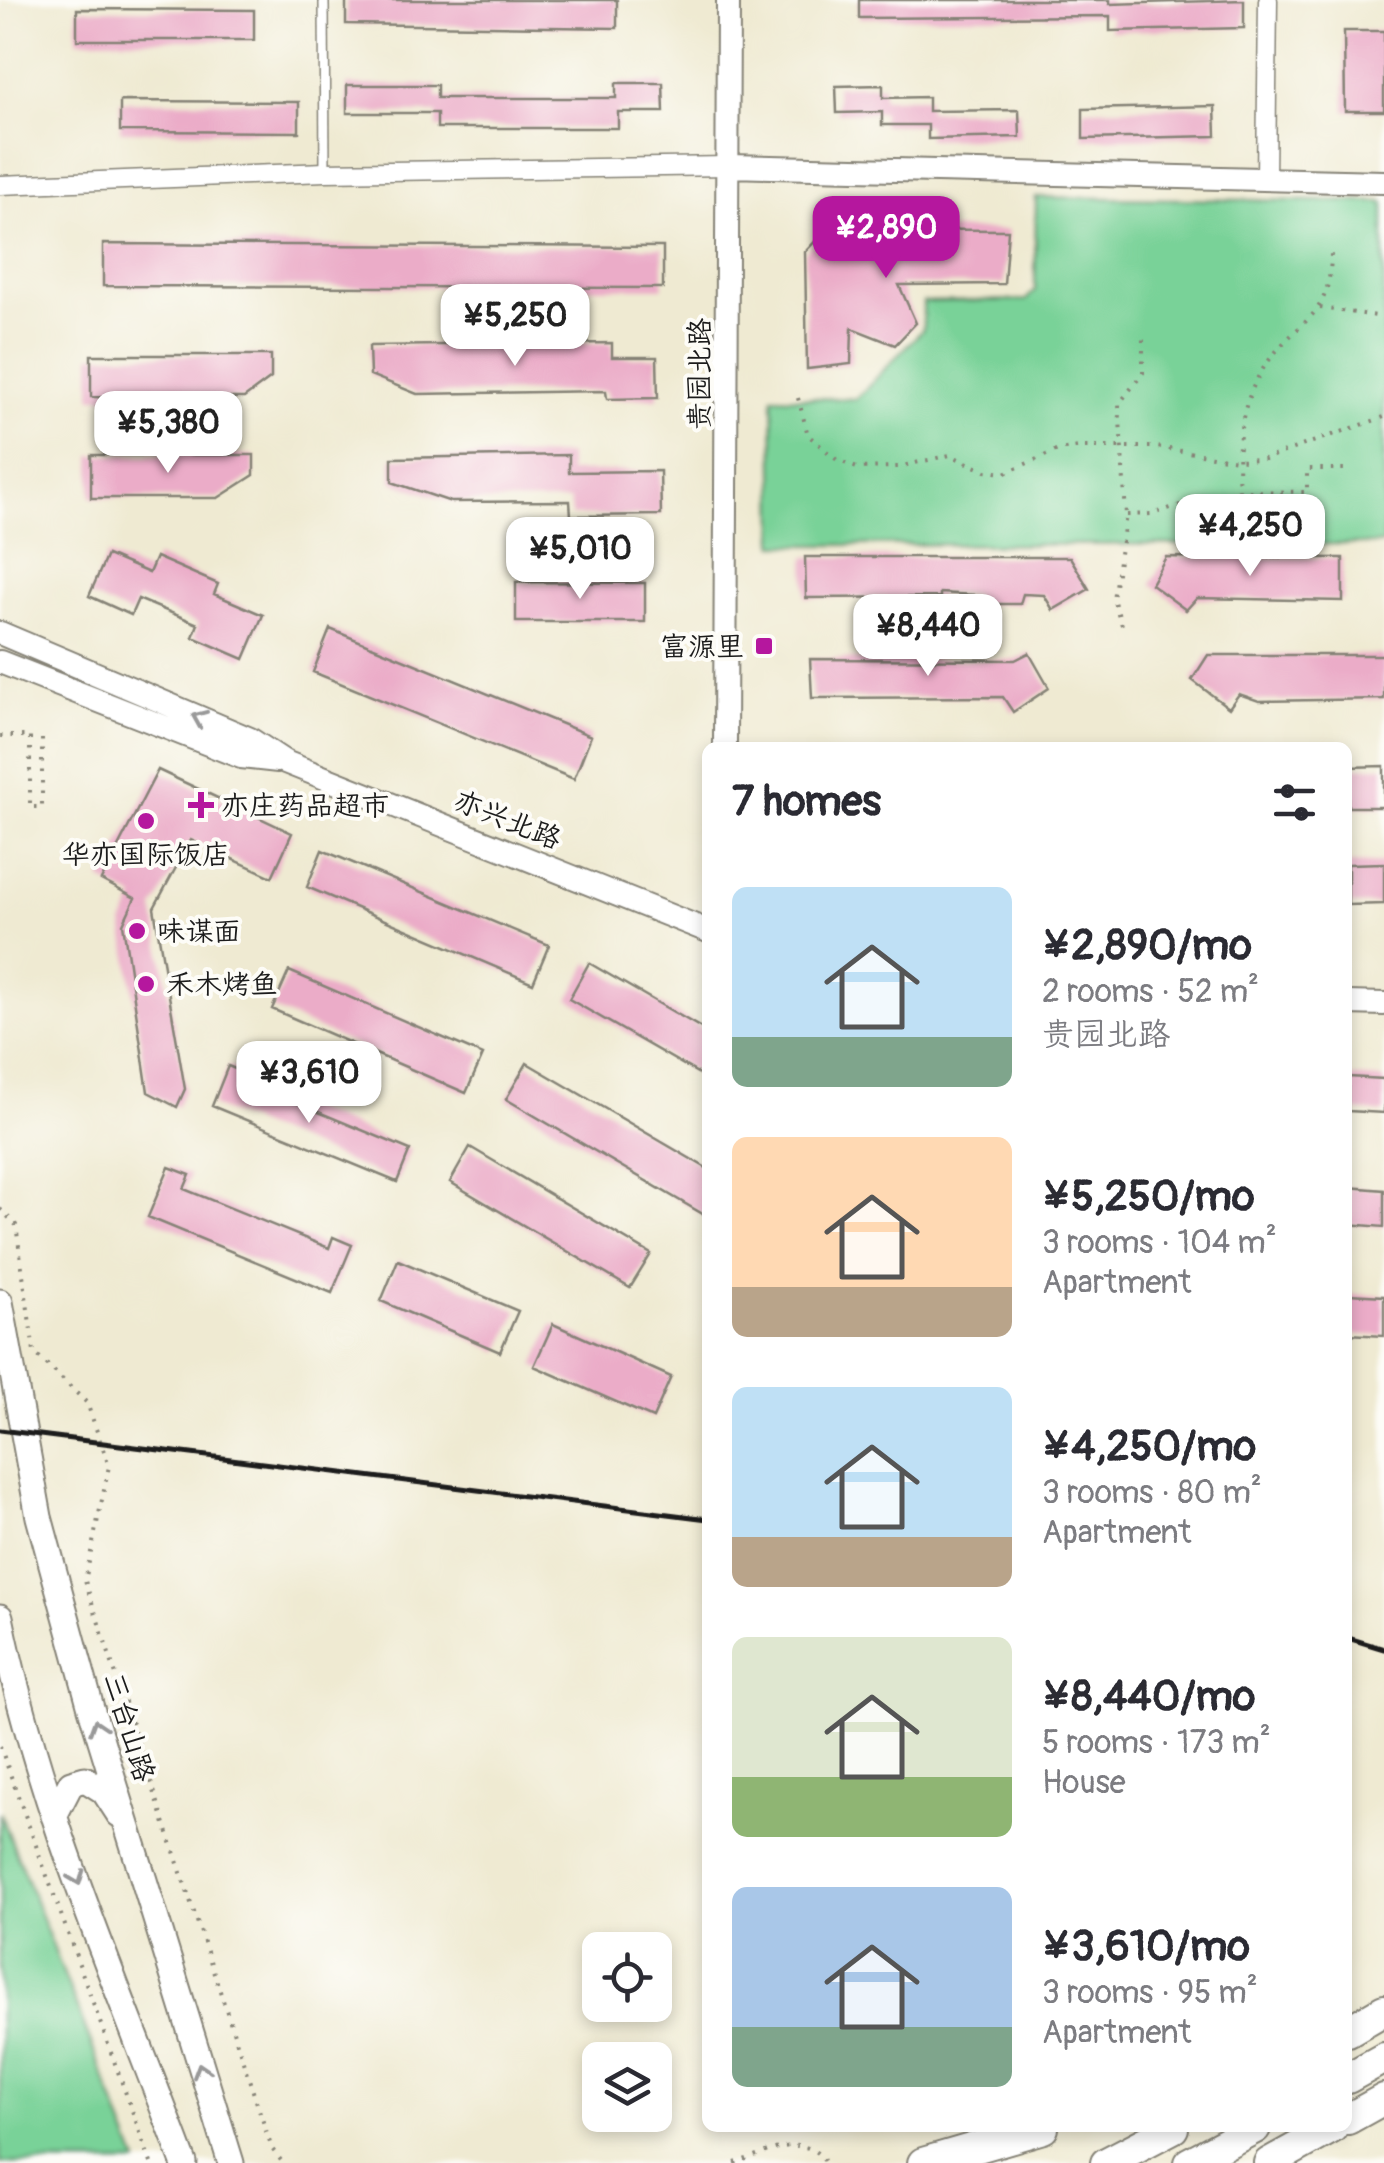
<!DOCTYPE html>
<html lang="en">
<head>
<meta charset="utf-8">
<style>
  :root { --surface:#fff; --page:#f2f2f3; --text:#2b2b33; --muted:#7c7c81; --accent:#b5179e }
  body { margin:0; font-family:Pangolin,"LXGW WenKai TC",sans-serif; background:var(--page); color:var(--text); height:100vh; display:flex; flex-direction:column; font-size:38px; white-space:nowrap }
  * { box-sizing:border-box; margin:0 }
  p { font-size:32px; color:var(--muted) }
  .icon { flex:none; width:55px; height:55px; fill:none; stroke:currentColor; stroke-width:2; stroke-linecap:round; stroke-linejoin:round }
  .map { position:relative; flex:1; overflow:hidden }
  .drawer { position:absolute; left:702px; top:742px; width:650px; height:1390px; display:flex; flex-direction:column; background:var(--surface); border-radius:15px; box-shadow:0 5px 15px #0003 }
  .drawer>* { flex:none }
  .controls { position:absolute; left:582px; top:1932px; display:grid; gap:20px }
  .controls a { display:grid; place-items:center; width:90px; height:90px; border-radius:15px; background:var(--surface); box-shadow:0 5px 15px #0003; font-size:50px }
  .price { position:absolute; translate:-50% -85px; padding:0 22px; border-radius:20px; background:#fff; color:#222; font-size:32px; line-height:65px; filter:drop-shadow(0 2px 5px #0008) }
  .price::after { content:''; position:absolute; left:50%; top:60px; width:30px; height:22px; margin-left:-15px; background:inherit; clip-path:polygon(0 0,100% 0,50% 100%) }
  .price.current { background:var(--accent); color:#fff }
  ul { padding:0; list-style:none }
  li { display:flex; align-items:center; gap:30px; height:250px; padding:0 30px }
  li span { display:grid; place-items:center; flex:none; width:280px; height:200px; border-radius:15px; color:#555 }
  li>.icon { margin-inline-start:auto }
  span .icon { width:120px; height:120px; fill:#fffc; stroke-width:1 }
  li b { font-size:42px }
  h2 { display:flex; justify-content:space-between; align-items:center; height:120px; padding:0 30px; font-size:42px }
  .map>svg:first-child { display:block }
  .green { fill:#79d298; stroke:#4a775a; stroke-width:2.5 }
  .building { fill:#ebacc8 }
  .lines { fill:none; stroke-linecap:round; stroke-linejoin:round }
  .lane-casing { stroke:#868377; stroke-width:12 }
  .street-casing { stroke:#868377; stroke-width:21 }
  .secondary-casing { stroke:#868377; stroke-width:26 }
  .primary-casing { stroke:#868377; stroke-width:29 }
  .highway-casing { stroke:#868377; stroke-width:34 }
  .path { stroke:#868377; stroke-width:4; stroke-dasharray:2.5 8; stroke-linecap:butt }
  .lane { stroke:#fff; stroke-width:9 }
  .street { stroke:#fff; stroke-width:18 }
  .secondary { stroke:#fff; stroke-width:22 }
  .primary { stroke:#fff; stroke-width:25 }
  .highway { stroke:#fff; stroke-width:30 }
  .rail { stroke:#1c1c1c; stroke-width:5 }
  .oneway { stroke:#999 }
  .poi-dot { fill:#b5179e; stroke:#fdfcf7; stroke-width:4 }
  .labels { text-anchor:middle; stroke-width:8; stroke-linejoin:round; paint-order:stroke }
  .street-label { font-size:28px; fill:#1c1c1c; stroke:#fdfcf7 }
  .poi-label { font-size:28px; fill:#1c1c1c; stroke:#fdfcf7; text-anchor:start }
</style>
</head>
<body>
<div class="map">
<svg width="1384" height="2163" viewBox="0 0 1384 2163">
  <rect width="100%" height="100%" fill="#fdfcf7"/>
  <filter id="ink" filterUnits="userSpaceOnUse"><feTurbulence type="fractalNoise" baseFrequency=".01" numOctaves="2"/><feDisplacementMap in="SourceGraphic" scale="20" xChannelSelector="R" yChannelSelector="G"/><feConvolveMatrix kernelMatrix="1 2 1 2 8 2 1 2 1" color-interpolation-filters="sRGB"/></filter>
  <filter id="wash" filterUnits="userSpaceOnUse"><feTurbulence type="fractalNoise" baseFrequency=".0048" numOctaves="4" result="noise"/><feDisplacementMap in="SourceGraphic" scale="40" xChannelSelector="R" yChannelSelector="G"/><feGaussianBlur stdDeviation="2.25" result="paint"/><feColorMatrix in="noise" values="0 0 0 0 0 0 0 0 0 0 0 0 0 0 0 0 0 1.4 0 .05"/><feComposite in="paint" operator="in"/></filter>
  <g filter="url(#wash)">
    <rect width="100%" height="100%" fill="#efead2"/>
    <path class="green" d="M1036 197 1384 202V544L775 545 773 397 856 399 923 329V302L1026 300 1035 290Z
      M0 1812 138 2163H0Z"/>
    <g id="blocks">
      <path class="building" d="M346 0H617V28L346 24Z
        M859 0H1110V4L1244 0V28L1110 31V16L859 18Z
        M77 9 254 10V40H77Z
        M1344 31H1384V111H1345Z
        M616 83H663L664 112H618V128H437V113H347V85H437V98H616Z
        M883 85V98L928 97V111L1019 110 1020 137 928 139V125H882V112L837 113 836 86Z
        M120 101 299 102V132L120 131Z
        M1215 106 1216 136 1083 139V109Z
        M827 229 1008 230 1004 284 899 285 916 323 895 345 852 328 851 364 807 369 805 252Z
        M103 244 663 247V288L103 286Z
        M612 343V357H657L658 398 607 399 606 391 417 394 370 375 369 346Z
        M91 355H271V378L244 398 91 397Z
        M91 455H254V475L218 498H91Z
        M569 455V472L660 471 661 515 571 516 570 501 451 502 392 482V458Z
        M107 555 149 573 156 557 218 584 214 594 263 615 244 659 193 637 198 624 138 599 131 615 89 596Z
        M805 557H1070L1089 589 1053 610 1044 595 1023 594 1020 604H976L974 595 940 593V597L806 598Z
        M1166 557 1343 558V601L1197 598 1186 610 1151 584Z
        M516 582 645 583V622H516Z
        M330 629 591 736 574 779 313 672Z
        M1029 653 1049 688 1013 712 1003 697 812 698 810 659 1015 660Z
        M1208 655H1384V699L1259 701 1239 694 1229 708 1192 680Z
        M1384 766V807H1348V767Z
        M158 770 292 833 272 877 191 840 154 908 185 1089 177 1107 148 1092 123 924 135 898 101 880Z
        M322 850 549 945 533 983 307 887Z
        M1384 863V904L1348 905V864Z
        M589 963 708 1032V1079L569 999Z
        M289 971 483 1055 466 1093 272 1009Z
        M527 1063 708 1169V1217L506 1099Z
        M228 1066 247 1074 244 1081 410 1150 397 1182 212 1106Z
        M1348 1077 1384 1079V1113L1348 1111Z
        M470 1147 651 1254 630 1288 450 1182Z
        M169 1167 190 1175 184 1189 329 1248 333 1237 352 1245 332 1293 148 1217Z
        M1348 1187 1384 1190V1227L1348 1224Z
        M398 1260 518 1311 500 1352 381 1301Z
        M1348 1294 1384 1296V1336L1348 1334Z
        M553 1324 671 1377 653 1418 534 1366Z"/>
    </g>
  </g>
  <g filter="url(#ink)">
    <use href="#blocks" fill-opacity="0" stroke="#868377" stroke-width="2.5"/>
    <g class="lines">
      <defs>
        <path id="lane" d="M324 0 325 172"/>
        <path id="street" d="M1266 179 1268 0
          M0 185 325 172 729 166"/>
        <path id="secondary" d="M729 166 1384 182
          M0 633 250 739 285 762 708 931
          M0 662 241 757 278 761
          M725 748 728 0
          M1348 1003 1384 1004"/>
        <path id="primary" d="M0 1302 39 1517 91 1708 231 2163
          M0 1617C38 1805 117 1984 184 2163
          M54 1816 71 1783 85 1779 104 1791 119 1814"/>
        <path id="highway" d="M1348 2031 1384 2010
          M1348 2078 1384 2058
          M1348 2119 1384 2099
          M923 2163 1043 2128
          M1106 2163 1173 2128
          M1189 2163 1255 2128
          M1269 2163 1332 2128"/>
      </defs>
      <use href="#lane" class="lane-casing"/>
      <use href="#street" class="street-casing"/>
      <use href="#secondary" class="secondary-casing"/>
      <use href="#primary" class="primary-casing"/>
      <use href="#highway" class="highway-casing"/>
      <path class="path" d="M1320 308 1384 317
        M798 398 808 435 837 460 857 468 898 467 950 455 986 471 1005 473 1058 450 1079 447H1157L1237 460 1264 459 1384 417
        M1239 491C1236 444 1240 398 1270 359 1305 313 1331 319 1331 250
        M1127 515 1153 514 1183 504H1239V491L1307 492V469H1346
        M1122 625 1113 599 1126 515 1119 404 1143 373V339
        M0 736H30V807H42V735
        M0 1209 16 1225 34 1352 87 1403 109 1466 85 1581 272 2149 283 2163
        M0 1746 151 2163
        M735 2163C766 2153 805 2130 826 2163"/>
      <use href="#lane" class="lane"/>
      <use href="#street" class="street"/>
      <use href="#secondary" class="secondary"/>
      <use href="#primary" class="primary"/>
      <use href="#highway" class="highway"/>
      <path class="rail" d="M0 1430 708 1519
        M1348 1638 1384 1649"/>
    </g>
    <defs><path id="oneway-chevron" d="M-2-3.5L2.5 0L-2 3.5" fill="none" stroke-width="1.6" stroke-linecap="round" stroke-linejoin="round" transform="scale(2.5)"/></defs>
    <g class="oneway">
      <use href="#oneway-chevron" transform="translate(199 718) rotate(-157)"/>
      <use href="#oneway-chevron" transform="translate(97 1726) rotate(-108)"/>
      <use href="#oneway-chevron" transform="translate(77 1878) rotate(69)"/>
      <use href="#oneway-chevron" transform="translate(201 2070) rotate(-107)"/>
    </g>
  </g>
  <g class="poi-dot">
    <rect x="754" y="636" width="20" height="20" rx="5"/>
    <path d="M196 790h10v10h10v10h-10v10h-10v-10h-10v-10h10z"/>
    <circle cx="146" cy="821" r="10"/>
    <circle cx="137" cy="931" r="10"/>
    <circle cx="146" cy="984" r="10"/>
  </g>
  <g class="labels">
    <g class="street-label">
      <text transform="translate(699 374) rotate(-90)" y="10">贵园北路</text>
      <text transform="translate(508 819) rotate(22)" y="10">亦兴北路</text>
      <text transform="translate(130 1727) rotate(73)" y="10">三台山路</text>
    </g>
    <g class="poi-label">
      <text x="744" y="656" text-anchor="end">富源里</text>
      <text x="221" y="815">亦庄药品超市</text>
      <text x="146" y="864" text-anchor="middle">华亦国际饭店</text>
      <text x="157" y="941">味谋面</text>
      <text x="166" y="994">禾木烤鱼</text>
    </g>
  </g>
</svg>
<div class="controls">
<a><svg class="icon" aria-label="locate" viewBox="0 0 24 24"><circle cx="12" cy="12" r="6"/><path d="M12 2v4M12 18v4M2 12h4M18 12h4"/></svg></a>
<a><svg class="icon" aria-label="layers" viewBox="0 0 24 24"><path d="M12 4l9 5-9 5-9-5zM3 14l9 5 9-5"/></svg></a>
</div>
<b class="price current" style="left:886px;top:281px">¥2,890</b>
<b class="price" style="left:515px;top:369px">¥5,250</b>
<b class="price" style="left:168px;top:476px">¥5,380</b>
<b class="price" style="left:1250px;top:579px">¥4,250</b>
<b class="price" style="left:580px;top:602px">¥5,010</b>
<b class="price" style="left:928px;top:679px">¥8,440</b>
<b class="price" style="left:309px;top:1126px">¥3,610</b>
<section class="drawer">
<h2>7 homes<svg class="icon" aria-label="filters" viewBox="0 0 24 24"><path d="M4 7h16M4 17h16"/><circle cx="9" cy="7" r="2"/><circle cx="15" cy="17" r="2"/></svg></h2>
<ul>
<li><span style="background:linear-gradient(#bfe0f5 75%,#7fa58c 0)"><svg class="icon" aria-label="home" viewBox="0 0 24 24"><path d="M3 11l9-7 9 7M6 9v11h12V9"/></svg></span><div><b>¥2,890/mo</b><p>2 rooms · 52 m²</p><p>贵园北路</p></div></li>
<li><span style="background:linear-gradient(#ffd9b3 75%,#b9a48a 0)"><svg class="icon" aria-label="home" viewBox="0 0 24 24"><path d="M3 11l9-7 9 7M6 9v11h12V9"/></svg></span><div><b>¥5,250/mo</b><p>3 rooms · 104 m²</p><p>Apartment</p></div></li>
<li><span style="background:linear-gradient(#bfe0f5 75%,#b9a48a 0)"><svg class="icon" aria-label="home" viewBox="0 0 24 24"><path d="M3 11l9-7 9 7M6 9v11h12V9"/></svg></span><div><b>¥4,250/mo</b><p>3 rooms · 80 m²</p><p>Apartment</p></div></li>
<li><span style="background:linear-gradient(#dfe7d0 70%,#8fb573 0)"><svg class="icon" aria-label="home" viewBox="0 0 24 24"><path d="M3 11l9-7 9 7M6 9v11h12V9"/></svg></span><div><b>¥8,440/mo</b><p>5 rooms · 173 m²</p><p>House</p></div></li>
<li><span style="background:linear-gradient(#a9c7e8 70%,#7fa58c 0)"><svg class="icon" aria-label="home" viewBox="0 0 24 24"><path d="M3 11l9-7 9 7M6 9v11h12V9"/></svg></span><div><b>¥3,610/mo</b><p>3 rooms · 95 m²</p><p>Apartment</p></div></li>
</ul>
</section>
</div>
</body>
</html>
